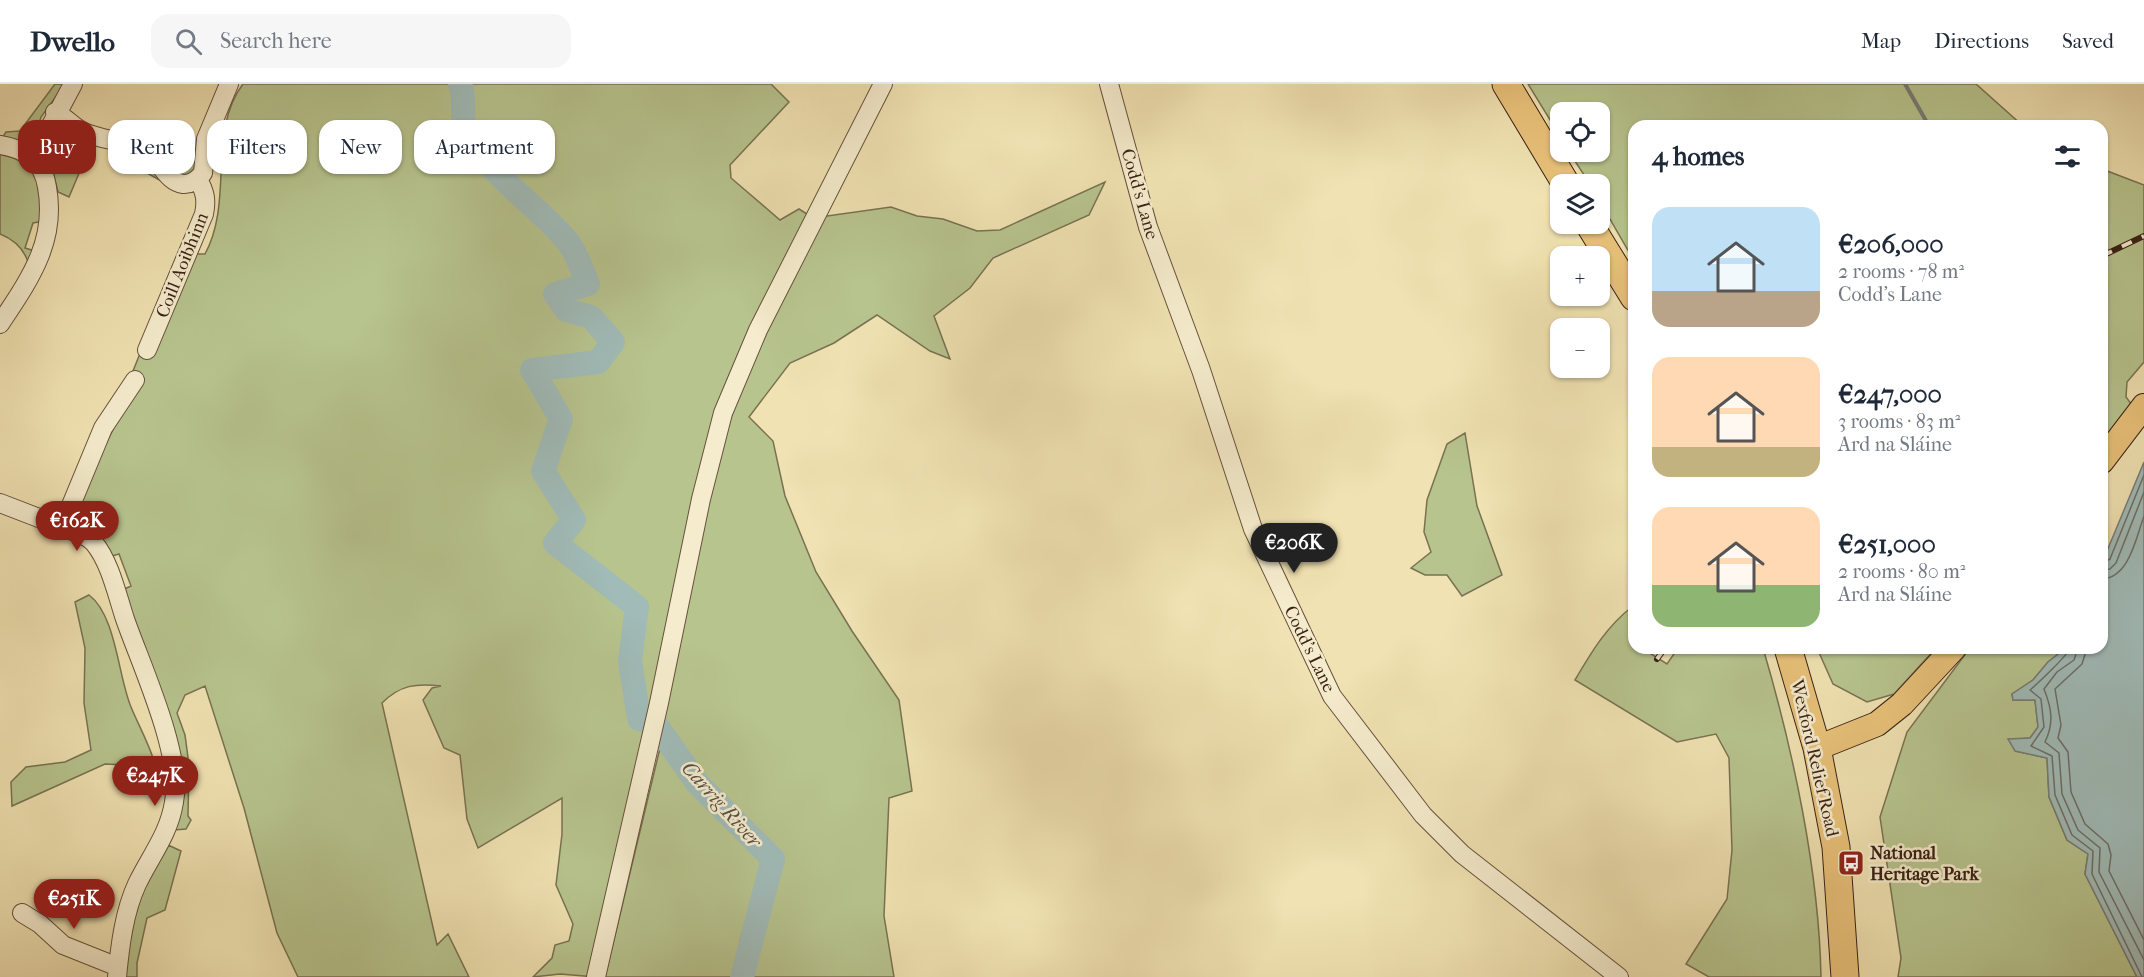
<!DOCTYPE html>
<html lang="en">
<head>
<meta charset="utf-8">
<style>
  :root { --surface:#fff; --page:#f6f6f7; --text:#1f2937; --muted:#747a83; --line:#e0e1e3; --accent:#8f2418 }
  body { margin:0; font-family:"IM FELL French Canon",serif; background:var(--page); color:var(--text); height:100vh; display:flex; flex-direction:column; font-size:22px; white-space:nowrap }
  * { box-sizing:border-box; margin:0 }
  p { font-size:20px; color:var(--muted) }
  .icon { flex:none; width:33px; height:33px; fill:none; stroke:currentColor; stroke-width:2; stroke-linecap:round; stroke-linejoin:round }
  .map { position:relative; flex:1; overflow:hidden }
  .panel { position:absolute; left:1628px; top:36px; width:480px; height:534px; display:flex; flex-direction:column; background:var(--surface); border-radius:18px; box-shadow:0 2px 4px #0004 }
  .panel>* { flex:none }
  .top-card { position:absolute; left:18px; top:36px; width:570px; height:54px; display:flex; gap:12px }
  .tools { position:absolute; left:1550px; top:18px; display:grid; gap:12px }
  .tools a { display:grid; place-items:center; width:60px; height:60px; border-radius:12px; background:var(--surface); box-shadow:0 2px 4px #0004; font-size:30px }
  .price { position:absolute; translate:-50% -51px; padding:0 14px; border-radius:21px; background:var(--accent); color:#fff; font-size:20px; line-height:39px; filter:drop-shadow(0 2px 3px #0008) }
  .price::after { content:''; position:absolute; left:50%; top:36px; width:18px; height:14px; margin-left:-9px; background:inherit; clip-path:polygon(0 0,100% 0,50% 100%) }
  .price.current { background:#222; color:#fff }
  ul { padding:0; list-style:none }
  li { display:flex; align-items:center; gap:18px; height:150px; padding:0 24px }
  li span { display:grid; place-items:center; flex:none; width:168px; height:120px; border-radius:18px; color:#555 }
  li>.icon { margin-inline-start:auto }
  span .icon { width:72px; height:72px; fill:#fffc; stroke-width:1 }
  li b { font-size:26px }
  h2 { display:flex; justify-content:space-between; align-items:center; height:72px; padding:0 24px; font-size:26px }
  .chip { padding:0 21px; border-radius:18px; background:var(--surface); box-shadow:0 2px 4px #0004; font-size:21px; line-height:54px }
  .chip.current { background:var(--accent); color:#fff }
  header { display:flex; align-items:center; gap:36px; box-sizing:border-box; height:84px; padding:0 30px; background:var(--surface); border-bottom:2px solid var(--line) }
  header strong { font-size:28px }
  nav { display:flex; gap:33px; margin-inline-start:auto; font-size:21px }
  .search { width:420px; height:54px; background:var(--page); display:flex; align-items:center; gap:15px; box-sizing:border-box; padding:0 21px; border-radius:18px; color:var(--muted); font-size:22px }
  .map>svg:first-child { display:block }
  .green { fill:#b7c48e; stroke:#787252; stroke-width:1.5 }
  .water { fill:#a0bbb8; stroke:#777d77; stroke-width:1.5 }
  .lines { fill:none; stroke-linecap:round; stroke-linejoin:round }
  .shore { stroke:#6c6e67; stroke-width:1.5 }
  .stream { stroke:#777d77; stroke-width:4 }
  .river { stroke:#a0bbb8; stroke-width:24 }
  .minor-casing { stroke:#67513d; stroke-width:20 }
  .major-casing { stroke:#392116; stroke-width:26 }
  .highway-casing { stroke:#392116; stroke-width:29 }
  .minor { stroke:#f5eccd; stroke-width:18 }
  .major { stroke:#e8c179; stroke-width:24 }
  .highway { stroke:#e8c179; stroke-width:27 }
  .rail-casing { stroke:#392116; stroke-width:6 }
  .rail { stroke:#f5eccd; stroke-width:4; stroke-dasharray:11; stroke-linecap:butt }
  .labels { text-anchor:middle; stroke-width:5; stroke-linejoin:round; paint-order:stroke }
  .street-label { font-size:18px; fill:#392116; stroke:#f5eccd }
  .poi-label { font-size:18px; font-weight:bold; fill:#392116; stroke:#f5eccd; text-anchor:start }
  .water-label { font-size:20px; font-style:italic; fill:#584f47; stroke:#f5eccd }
</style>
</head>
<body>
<header>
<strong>Dwello</strong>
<div class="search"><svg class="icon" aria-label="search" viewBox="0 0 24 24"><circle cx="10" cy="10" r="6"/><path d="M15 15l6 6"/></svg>Search here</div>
<nav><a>Map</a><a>Directions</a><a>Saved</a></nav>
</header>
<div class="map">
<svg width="2144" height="893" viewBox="0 0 2144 893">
  <rect width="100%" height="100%" fill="#f0e2b2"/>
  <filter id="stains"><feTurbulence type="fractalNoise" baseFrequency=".00333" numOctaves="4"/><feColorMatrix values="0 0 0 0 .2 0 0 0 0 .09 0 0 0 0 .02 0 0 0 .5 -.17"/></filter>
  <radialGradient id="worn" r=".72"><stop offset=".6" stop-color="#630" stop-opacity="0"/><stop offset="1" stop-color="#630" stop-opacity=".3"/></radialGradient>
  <path class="green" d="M55 0H65L41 33 34 56 24 60 2 54 6 48 20 47Z
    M243 0H771L789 18 730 81 731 94 780 136 799 125 813 134 891 123 917 132 943 135 977 147 1000 146 1105 98 1089 131 993 174 970 204 934 232 950 275 930 267 877 231 834 259 790 279 749 333 773 357 785 412 816 488 852 547 899 616 912 707 889 714 884 832 894 893H742L773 775 698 700 661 647 596 893 560 890 533 893 552 874 555 861 569 857 573 840 556 801 562 750V714L478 764 467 735 460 671 444 664 423 616 432 604 441 602C416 599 400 601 382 619L437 861 448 850 469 893H298L277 849 244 724 205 602 185 611 177 629 185 651 189 681 188 732 191 736 186 745 175 746 180 724 122 506 131 502 119 470 109 473 74 435C94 383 113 340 143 293L133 287 141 267 196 170H205C234 117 207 47 243 0Z
    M1528 0H1976L2023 42H1634L1633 175 1599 116V100H1590L1569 68H1599V28H1560V52Z
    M57 46 68 47 63 57 80 71 86 64 88 68 69 113 58 108 49 71Z
    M145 59C163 69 180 84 197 66V86L189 91H179Z
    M112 62 137 69 165 99 109 68Z
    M0 67 21 74 35 86 44 137 33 139 25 164 35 167 29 181C25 166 15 156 0 150Z
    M2102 85 2144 101V278L2127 298 2126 313 2132 321 2102 359Z
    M1465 349 1477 422 1502 491 1462 512 1447 491H1425L1411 484 1431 468 1424 448 1427 416 1447 360Z
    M89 511C116 531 118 592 131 623 138 640 147 656 153 674L147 682 105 680 12 722 11 698 26 683 65 678 91 666 84 619 85 564 75 518Z
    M1633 522 1634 564H1650L1648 568 1667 580 1678 564H1763C1793 666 1819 787 1821 893H1709L1686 880 1727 815 1732 766 1729 674 1716 650 1677 658 1575 596C1592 567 1607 542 1633 522Z
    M1817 564H1936L1894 610 1867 618 1833 600Z
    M1963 564H2066L2048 578 2033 596 2012 610 2013 616H2035L2038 643 2030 654 2009 656 2016 667 2047 674 2049 713 2067 756 2088 770 2085 790 2137 893H1898L1901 874 1880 733 1907 648 1967 568Z
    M660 664 704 716 764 778 740 857 737 893H605Z
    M168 761 181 767 165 826 147 834 137 879V893H125L132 843 142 809Z"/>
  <path class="water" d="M2144 378V893H2137L2085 790 2088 770 2067 756 2049 713 2047 674 2015 667 2008 655 2030 654 2038 643 2035 616H2013L2012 610 2033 596 2048 578 2066 564H2102V479Z"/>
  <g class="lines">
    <path class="shore" d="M2102 479 2110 475 2144 391
      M2102 486 2110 485 2116 479 2144 408
      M2102 495C2129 494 2136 454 2144 432
      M2070 564C2069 570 2037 600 2030 606L2041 615 2044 643 2031 662 2052 672 2055 711 2072 751 2093 767 2092 790 2142 893
      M2078 564 2074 576 2057 588 2044 605C2052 625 2054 639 2045 658L2059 669 2062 710 2078 746 2100 764 2099 788 2144 876
      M2087 564 2082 580 2055 605 2061 641 2058 654 2068 668 2071 708 2085 740 2108 760 2111 771 2109 787 2144 856"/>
    <path class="stream" d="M1905 0 1929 42"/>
    <path class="river" d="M460 0C466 14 460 32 466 45 488 93 536 119 568 158 577 169 582 187 588 200L555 210 566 226 591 233 613 258 598 278 532 286 561 335 543 387 574 436 555 459 637 523 630 577 639 635 654 638 698 700 773 775 742 893"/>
    <defs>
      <path id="minor" d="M1109 0 1148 143 1201 286 1253 445 1332 612 1423 731 1462 770 1619 893
        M55 28C67 34 75 45 86 49 107 57 129 57 148 70 161 78 167 98 183 100 192 101 198 95 203 89L206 55 229 0
        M0 61C26 65 43 77 47 103 57 158 29 196 0 240
        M34 73 73 0
        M147 266 204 130C207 116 205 108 198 95
        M0 419 83 451C87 453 91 456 94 459 110 478 117 511 125 535 141 581 183 671 174 718 169 750 151 771 137 800 124 828 120 862 117 893
        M62 443 103 344 135 296
        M22 829 40 840 63 861 118 883
        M596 893 659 619 701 415 723 329 758 246 883 0"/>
      <path id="major" d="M2102 377 2144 322
        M1817 664 1877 640 1902 620 1954 564"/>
      <path id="highway" d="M1506 0 1566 100
        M1589 140 1634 213
        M1788 564 1817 664 1836 763 1845 893"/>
    </defs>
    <use href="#minor" class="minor-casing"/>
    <use href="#major" class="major-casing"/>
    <use href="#highway" class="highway-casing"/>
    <use href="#minor" class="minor"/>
    <use href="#major" class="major"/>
    <use href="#highway" class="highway"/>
    <defs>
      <path id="rail" d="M2102 172 2144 152
        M1657 575 1665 564"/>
    </defs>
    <use href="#rail" class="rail-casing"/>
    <use href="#rail" class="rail"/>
  </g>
  <defs>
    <symbol id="bus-square" viewBox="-11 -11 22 22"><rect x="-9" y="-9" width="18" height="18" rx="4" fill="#8f2418" stroke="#f5eccd"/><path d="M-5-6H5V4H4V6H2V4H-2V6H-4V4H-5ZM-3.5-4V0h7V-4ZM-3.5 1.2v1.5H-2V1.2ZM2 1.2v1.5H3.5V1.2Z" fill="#fff"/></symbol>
  </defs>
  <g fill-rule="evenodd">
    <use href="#bus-square" x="1836" y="764" width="30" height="30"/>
  </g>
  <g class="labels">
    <g class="street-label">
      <text transform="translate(1140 110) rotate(74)" y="6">Codd's Lane</text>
      <text transform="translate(182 181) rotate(-68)" y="6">Coill Aoibhinn</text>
      <text transform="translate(1310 565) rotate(64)" y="6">Codd's Lane</text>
      <text transform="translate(1815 674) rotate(77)" y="6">Wexford Relief Road</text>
    </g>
    <g class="poi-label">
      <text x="1870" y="775">National<tspan x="1870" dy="21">Heritage Park</tspan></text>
    </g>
    <g class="water-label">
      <text transform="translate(722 720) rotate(48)" y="7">Carrig River</text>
    </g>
  </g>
  <rect width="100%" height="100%" filter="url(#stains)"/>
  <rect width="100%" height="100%" fill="url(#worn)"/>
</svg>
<div class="tools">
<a><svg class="icon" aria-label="locate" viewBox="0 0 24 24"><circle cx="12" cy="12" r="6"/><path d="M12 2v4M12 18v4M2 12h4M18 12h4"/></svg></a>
<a><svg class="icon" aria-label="layers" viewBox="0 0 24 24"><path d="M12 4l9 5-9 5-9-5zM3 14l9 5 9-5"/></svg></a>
<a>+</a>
<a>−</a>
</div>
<b class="price" style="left:77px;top:468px">€162K</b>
<b class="price current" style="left:1294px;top:490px">€206K</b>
<b class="price" style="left:155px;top:723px">€247K</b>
<b class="price" style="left:74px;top:846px">€251K</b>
<div class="top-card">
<a class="chip current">Buy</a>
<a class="chip">Rent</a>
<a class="chip">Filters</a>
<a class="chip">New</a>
<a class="chip">Apartment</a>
</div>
<section class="panel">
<h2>4 homes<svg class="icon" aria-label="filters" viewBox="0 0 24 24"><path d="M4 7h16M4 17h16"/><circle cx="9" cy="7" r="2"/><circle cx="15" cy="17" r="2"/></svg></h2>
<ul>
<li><span style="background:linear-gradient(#bfe0f5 70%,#b9a48a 0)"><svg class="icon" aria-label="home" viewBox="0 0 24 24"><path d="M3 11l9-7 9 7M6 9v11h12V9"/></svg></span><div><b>€206,000</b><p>2 rooms · 78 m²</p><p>Codd's Lane</p></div></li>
<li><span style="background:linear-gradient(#ffd9b3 75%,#c2b280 0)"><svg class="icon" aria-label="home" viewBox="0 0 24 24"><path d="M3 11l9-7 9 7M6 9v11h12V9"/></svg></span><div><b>€247,000</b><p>3 rooms · 83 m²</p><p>Ard na Sláine</p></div></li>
<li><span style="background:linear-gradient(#ffd9b3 65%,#8fb573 0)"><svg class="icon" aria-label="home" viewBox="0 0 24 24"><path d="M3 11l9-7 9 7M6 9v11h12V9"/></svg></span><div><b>€251,000</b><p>2 rooms · 80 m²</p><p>Ard na Sláine</p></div></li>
</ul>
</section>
</div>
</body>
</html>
